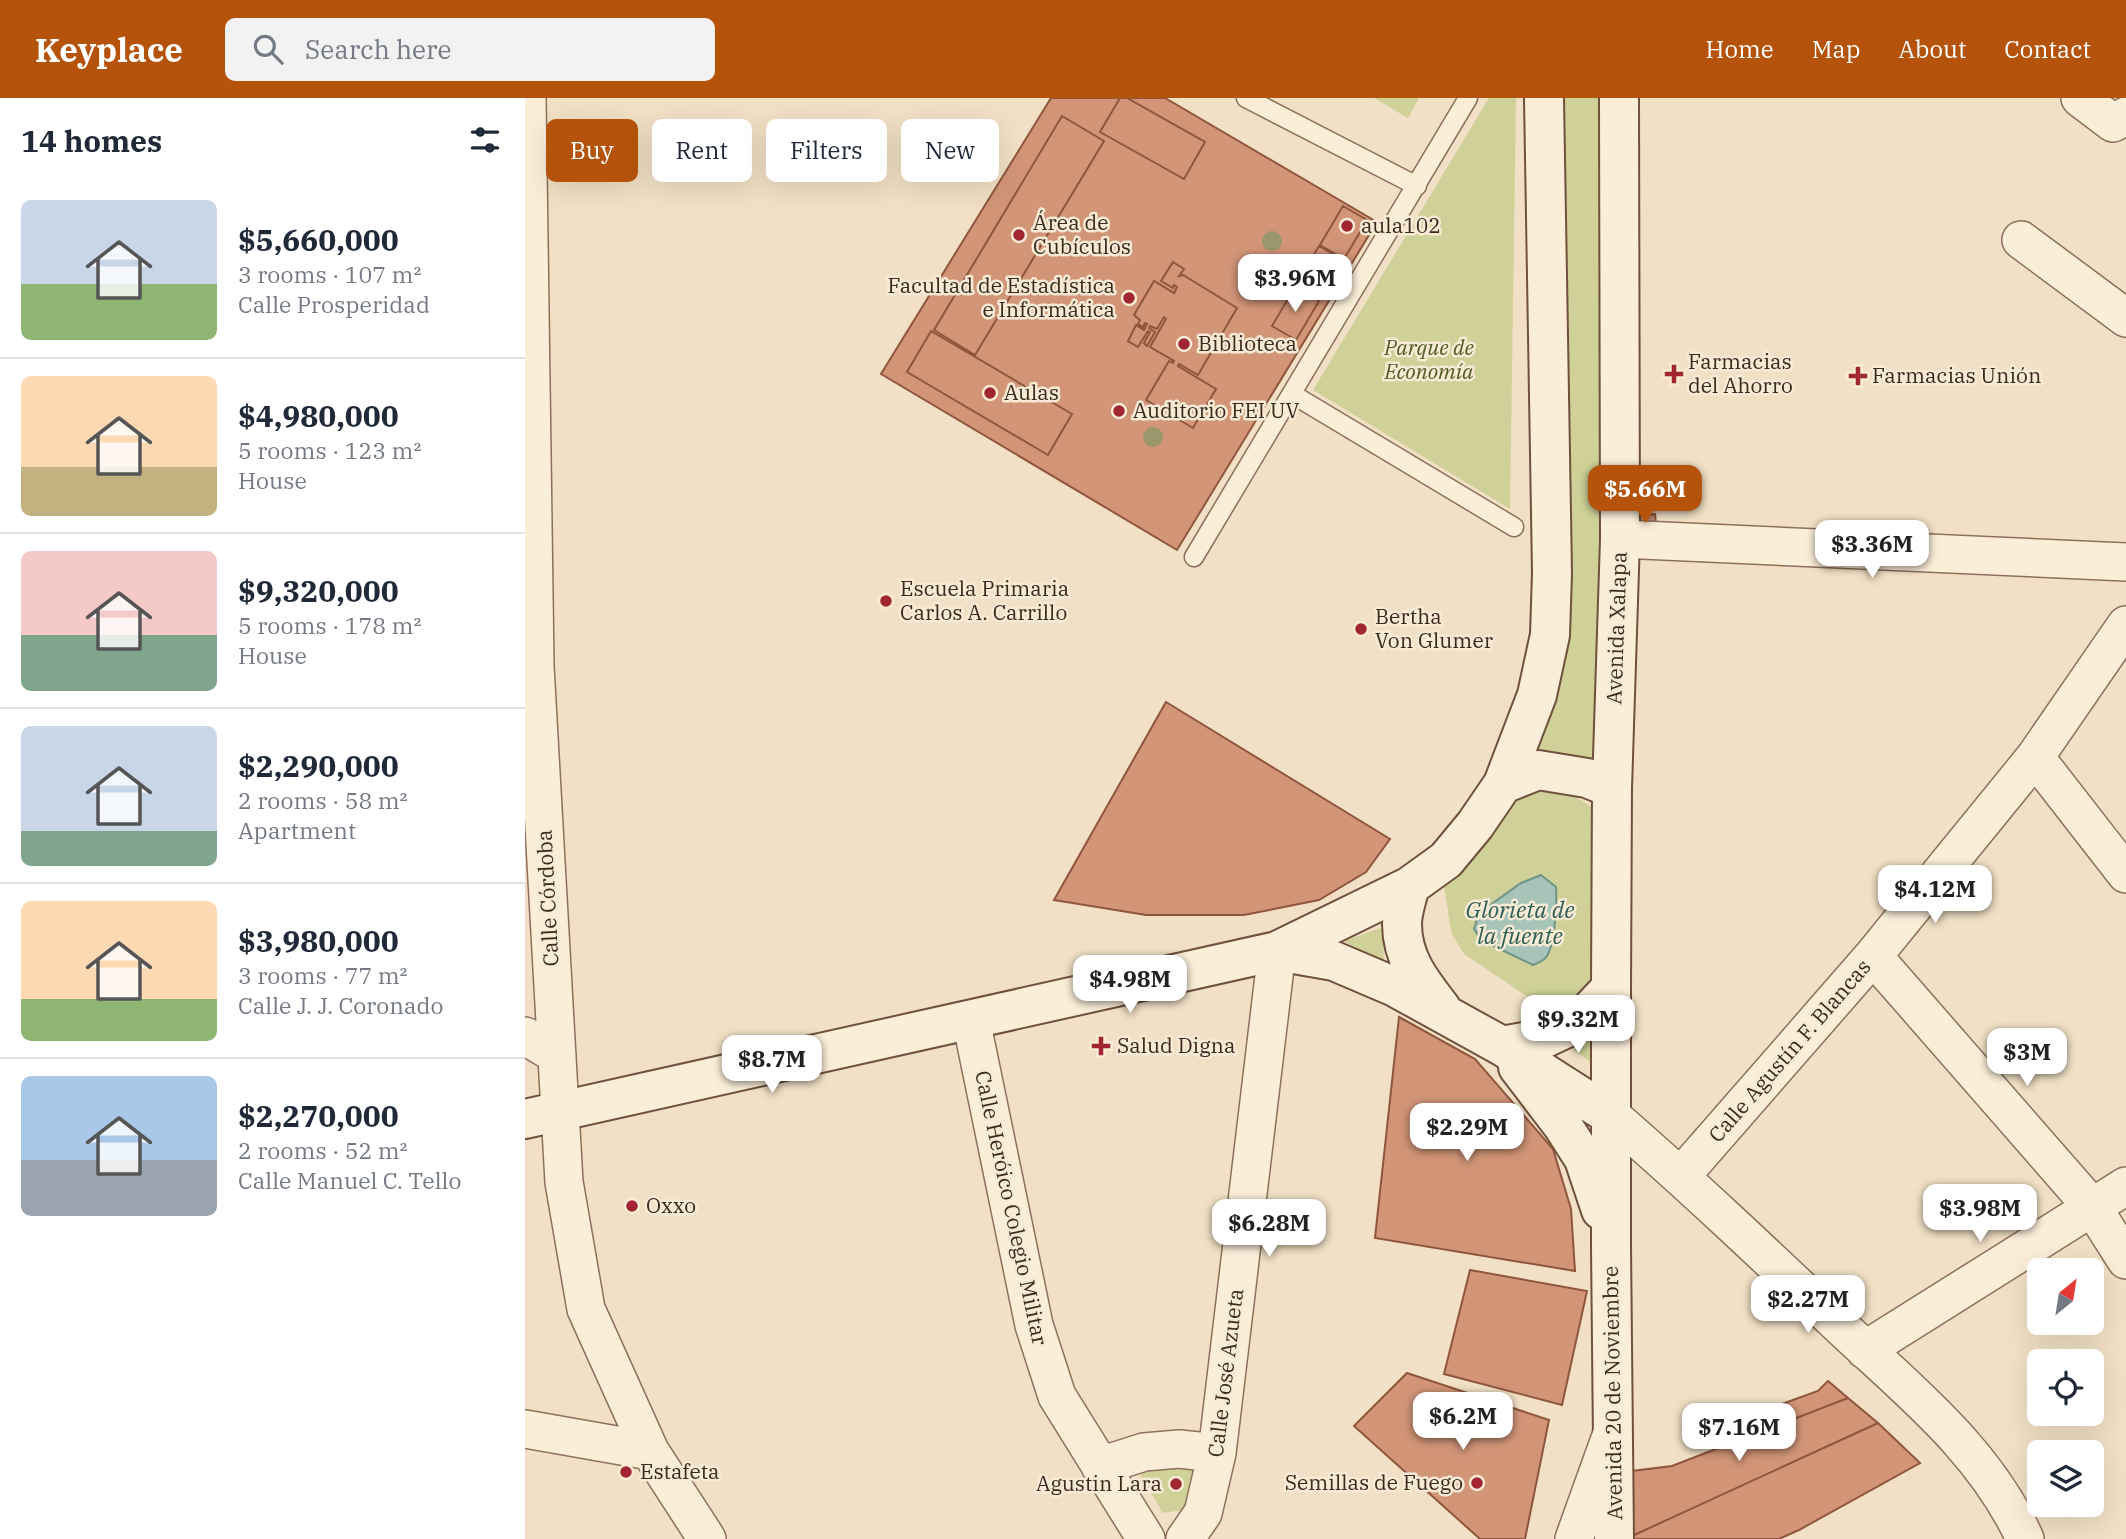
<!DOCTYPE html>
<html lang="en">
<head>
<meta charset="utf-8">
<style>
  :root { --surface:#fff; --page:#f2f2f3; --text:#1f2937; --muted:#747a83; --line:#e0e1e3; --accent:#b45309 }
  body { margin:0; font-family:"IBM Plex Serif",serif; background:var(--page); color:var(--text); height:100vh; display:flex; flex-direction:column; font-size:26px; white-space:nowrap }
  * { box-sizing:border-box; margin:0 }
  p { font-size:23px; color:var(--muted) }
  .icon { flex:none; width:38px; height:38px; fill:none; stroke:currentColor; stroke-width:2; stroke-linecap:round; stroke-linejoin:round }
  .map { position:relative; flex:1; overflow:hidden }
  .panel { display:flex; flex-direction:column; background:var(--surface); width:525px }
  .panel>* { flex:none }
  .guide { position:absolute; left:21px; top:21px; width:665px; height:63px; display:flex; gap:14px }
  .needle { width:46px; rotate:30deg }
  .tools { position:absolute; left:1502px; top:1160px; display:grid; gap:14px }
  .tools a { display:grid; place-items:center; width:77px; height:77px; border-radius:10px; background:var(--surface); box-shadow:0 7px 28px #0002; font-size:35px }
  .price { position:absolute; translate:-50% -60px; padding:0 16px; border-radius:14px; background:#fff; color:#222; font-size:23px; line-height:46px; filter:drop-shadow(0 2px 4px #0008) }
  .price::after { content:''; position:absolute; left:50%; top:42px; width:21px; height:16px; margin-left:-10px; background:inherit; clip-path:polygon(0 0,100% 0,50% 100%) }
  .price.current { background:var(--accent); color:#fff }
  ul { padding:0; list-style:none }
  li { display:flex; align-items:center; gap:21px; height:175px; padding:0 21px }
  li+li { border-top:2px solid var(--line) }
  li span { display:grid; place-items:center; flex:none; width:196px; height:140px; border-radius:10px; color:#555 }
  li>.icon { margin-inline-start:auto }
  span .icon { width:84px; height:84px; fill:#fffc; stroke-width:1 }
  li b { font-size:30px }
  h2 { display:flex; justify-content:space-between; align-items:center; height:84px; padding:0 21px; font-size:30px }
  .tag { padding:0 24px; border-radius:10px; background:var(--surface); box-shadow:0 7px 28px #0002; font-size:24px; line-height:63px }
  .tag.current { background:var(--accent); color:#fff }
  header { display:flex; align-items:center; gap:42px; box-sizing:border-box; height:98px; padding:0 35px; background:var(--accent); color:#fff }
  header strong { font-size:33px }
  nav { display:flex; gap:38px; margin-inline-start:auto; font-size:24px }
  .search { width:490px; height:63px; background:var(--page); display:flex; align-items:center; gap:18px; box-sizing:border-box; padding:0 24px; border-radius:10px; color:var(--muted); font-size:26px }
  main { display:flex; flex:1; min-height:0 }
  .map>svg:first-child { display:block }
  .green { fill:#cfd198 }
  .water { fill:#a7c4b9; stroke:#6d9486; stroke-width:2 }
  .building { fill:#d29578; stroke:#8f563d; stroke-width:2 }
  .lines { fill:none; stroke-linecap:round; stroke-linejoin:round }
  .lane-casing { stroke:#8e7059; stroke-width:21 }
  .street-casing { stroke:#8e7059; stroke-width:40 }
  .secondary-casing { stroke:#70513c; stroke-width:42 }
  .lane { stroke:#fbeed9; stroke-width:18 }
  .street { stroke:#fbeed9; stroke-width:37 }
  .secondary { stroke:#fbeed9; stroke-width:38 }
  .tree { fill:#9a976c }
  .poi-dot { fill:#a22532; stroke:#f8ebd5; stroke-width:2.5 }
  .labels { text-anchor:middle; stroke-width:5; stroke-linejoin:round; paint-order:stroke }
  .poi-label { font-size:21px; fill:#3d2a1e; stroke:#f8ebd5; text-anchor:start }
  .park-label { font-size:21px; font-style:italic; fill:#525b23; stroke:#f8ebd5 }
  .street-label { font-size:21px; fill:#3d2a1e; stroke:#f8ebd5 }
  .water-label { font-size:23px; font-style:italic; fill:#2d5e56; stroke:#f8ebd5 }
</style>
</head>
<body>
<header>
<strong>Keyplace</strong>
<div class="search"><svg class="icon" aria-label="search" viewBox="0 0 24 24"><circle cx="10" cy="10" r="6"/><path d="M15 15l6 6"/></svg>Search here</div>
<nav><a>Home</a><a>Map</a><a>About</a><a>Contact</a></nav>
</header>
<main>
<section class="panel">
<h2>14 homes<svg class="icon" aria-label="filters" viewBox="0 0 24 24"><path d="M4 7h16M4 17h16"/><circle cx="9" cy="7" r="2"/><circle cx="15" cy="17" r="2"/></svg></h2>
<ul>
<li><span style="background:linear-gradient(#c9d6e8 60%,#8fb573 0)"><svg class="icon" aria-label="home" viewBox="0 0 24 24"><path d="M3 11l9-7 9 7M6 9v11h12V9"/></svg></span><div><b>$5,660,000</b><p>3 rooms · 107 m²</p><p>Calle Prosperidad</p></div></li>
<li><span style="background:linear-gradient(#ffd9b3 65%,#c2b280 0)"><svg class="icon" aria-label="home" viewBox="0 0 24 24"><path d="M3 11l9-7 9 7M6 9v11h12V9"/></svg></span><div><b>$4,980,000</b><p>5 rooms · 123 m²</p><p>House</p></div></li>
<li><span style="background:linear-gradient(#f6c9c9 60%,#7fa58c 0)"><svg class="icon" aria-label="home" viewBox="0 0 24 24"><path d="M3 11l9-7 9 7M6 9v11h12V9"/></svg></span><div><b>$9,320,000</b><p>5 rooms · 178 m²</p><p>House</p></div></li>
<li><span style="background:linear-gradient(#c9d6e8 75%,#7fa58c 0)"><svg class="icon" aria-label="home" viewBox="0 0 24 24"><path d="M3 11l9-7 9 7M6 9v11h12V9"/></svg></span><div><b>$2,290,000</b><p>2 rooms · 58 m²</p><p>Apartment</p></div></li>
<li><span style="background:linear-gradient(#ffd9b3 70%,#8fb573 0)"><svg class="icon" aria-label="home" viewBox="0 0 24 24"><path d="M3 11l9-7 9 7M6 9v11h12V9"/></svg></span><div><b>$3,980,000</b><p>3 rooms · 77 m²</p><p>Calle J. J. Coronado</p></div></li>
<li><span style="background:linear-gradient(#a9c7e8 60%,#9aa5b1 0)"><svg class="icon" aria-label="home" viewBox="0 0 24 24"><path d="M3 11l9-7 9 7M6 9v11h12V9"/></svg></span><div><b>$2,270,000</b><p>2 rooms · 52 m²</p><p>Calle Manuel C. Tello</p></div></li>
</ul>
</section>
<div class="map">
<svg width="1601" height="1441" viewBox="0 0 1601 1441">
  <rect width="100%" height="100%" fill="#f1e0c5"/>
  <path class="green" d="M849 0H894L883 20Z
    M964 0H991L985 411 788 292Z
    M1039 0H1078L1080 673 1000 661 1042 498Z
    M1033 688 1068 710 1073 883 1055 907 1019 910 939 856 926 834 918 780 998 694Z
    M858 829 859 866 819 843Z
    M1080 931V974L1040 946Z
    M649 1360 679 1361 665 1411 638 1415 615 1376Z"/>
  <path class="water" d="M1016 777 1031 789C1032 804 1030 845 1022 858 1019 863 1013 865 1008 867L956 842 949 831 954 815 996 785Z"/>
  <path class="building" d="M526 0H640L852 124 652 452 356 276Z
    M595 0H602L680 44 659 81 575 34Z
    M537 18 579 43 450 257 409 232Z
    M818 108 842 122 819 161 795 147Z
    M794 148 818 162 795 201 771 187Z
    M648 164 659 171 654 178 658 177 712 210 673 277 654 266 653 268 691 291 668 330 621 302 644 263 648 265 649 263 625 249 641 221 639 219 632 231 625 228 624 230 630 234 622 248 619 245 625 234 623 233 613 249 603 243 611 227 619 232 622 226 620 225 618 229 613 226 615 222 609 217 629 183 649 195 652 189 649 187 648 190 636 183Z
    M770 189 794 203 771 242 747 228Z
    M406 233 547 316 523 357 382 274Z
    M1130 416 1132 435 1110 437 1109 418Z
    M641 604 865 741 841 774 794 802 719 817H621L529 802Z
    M874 919 950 961 1028 1051 1046 1111 1050 1173 850 1140Z
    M945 1172 1062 1193 1037 1307 919 1276Z
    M882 1275 1024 1322 1000 1441H955L829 1328Z
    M1303 1283 1323 1300 1259 1325 1254 1307 1293 1293Z
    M1323 1300 1353 1325 1107 1438V1373L1147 1368Z
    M1353 1325 1395 1365 1274 1432 1254 1441H1107V1438Z"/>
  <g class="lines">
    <defs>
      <path id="lane" d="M721 0 892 88
        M767 296 989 429
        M669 459 943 0"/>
      <path id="street" d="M2 0 10 568 39 1084 61 1211 125 1353 182 1441
        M1555 0 1588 25 1601 18
        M1496 142 1601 220
        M1095 441 1601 464
        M1510 659 1601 776
        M1348 858 1568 1110 1601 1162
        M446 922 509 1227 532 1298 621 1441
        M0 938 32 957
        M1088 1019C1165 1086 1239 1156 1314 1227 1383 1292 1460 1352 1500 1441
        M1156 1078 1348 858 1510 659 1601 527
        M1340 1252 1601 1088
        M0 1331 125 1353
        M575 1368 619 1354 654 1351 692 1355
        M660 1441 678 1415 692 1355 752 853
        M1049 1441 1086 1338"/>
      <path id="secondary" d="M978 686 1013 672 1062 680 1087 690
        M885 788C882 800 877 814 877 826 877 861 896 884 916 910
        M752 853 809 863 870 889 977 948 1088 1019
        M977 948 1020 940 1054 924 1086 890
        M993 969 1038 1028 1059 1061 1076 1112
        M0 1021 752 853 885 788 921 762 950 727 978 686 1012 597 1025 537 1027 475 1019 0
        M1089 1441 1086 1148V890L1087 690 1095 441 1094 0"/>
    </defs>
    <use href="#lane" class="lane-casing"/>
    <use href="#street" class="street-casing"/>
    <use href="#secondary" class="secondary-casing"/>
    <use href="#lane" class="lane"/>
    <use href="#street" class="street"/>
    <use href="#secondary" class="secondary"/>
  </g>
  <g class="tree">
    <circle cx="747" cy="143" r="10"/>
    <circle cx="628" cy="339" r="10"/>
  </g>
  <g class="poi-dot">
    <circle cx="822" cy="128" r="7"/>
    <circle cx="494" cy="137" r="7"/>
    <circle cx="604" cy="200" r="7"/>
    <circle cx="659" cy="246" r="7"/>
    <path d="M1145.5 265.5h7v7h7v7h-7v7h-7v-7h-7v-7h7z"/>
    <path d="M1329.5 267.5h7v7h7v7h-7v7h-7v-7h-7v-7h7z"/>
    <circle cx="465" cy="295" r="7"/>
    <circle cx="594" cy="313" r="7"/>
    <circle cx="361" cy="503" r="7"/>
    <circle cx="836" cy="531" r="7"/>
    <path d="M572.5 937.5h7v7h7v7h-7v7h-7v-7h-7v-7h7z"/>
    <circle cx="107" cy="1108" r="7"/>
    <circle cx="101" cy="1374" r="7"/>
    <circle cx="952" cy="1385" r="7"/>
    <circle cx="651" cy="1386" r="7"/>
  </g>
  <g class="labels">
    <g class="poi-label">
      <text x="508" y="132">Área de<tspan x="508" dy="24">Cubículos</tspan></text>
      <text x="836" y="135">aula102</text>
      <text x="590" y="195" text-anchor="end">Facultad de Estadística<tspan x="590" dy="24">e Informática</tspan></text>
      <text x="673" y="253">Biblioteca</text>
      <text x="1163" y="271">Farmacias<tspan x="1163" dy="24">del Ahorro</tspan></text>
      <text x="1347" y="285">Farmacias Unión</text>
      <text x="479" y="302">Aulas</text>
      <text x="608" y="320">Auditorio FEI UV</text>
      <text x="375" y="498">Escuela Primaria<tspan x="375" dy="24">Carlos A. Carrillo</tspan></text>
      <text x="850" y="526">Bertha<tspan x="850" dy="24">Von Glumer</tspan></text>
      <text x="592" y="955">Salud Digna</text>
      <text x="121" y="1115">Oxxo</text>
      <text x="115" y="1381">Estafeta</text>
      <text x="938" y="1392" text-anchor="end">Semillas de Fuego</text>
      <text x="637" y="1393" text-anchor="end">Agustin Lara</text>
    </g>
    <g class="park-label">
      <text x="904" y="257">Parque de<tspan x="904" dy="24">Economía</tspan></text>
    </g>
    <g class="street-label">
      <text transform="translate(1092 530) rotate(-88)" y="7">Avenida Xalapa</text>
      <text transform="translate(23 800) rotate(-93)" y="7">Calle Córdoba</text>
      <text transform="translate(1265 953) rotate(-49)" y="7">Calle Agustín F. Blancas</text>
      <text transform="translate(486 1110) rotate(78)" y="7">Calle Heróico Colegio Militar</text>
      <text transform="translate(701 1275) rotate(-83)" y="7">Calle José Azueta</text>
      <text transform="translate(1088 1295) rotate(-91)" y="7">Avenida 20 de Noviembre</text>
    </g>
    <g class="water-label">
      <text x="995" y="820">Glorieta de<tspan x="995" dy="26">la fuente</tspan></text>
    </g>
  </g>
</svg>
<div class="tools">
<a><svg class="needle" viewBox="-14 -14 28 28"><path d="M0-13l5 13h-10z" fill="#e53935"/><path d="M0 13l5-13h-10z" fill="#747a83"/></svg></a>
<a><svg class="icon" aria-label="locate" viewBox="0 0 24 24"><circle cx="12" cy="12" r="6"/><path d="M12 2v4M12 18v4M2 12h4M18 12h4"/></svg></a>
<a><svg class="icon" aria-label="layers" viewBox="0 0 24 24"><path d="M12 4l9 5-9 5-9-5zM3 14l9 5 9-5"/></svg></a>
</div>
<b class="price" style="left:770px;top:216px">$3.96M</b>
<b class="price current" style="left:1120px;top:427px">$5.66M</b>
<b class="price" style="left:1347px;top:482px">$3.36M</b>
<b class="price" style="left:1410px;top:827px">$4.12M</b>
<b class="price" style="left:605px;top:917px">$4.98M</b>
<b class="price" style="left:1053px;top:957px">$9.32M</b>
<b class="price" style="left:1502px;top:990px">$3M</b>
<b class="price" style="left:247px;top:997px">$8.7M</b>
<b class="price" style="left:942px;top:1065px">$2.29M</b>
<b class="price" style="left:1455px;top:1146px">$3.98M</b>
<b class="price" style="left:744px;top:1161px">$6.28M</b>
<b class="price" style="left:1283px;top:1237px">$2.27M</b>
<b class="price" style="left:938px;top:1354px">$6.2M</b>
<b class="price" style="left:1214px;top:1365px">$7.16M</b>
<div class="guide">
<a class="tag current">Buy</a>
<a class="tag">Rent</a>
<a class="tag">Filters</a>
<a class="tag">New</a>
</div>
</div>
</main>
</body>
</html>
